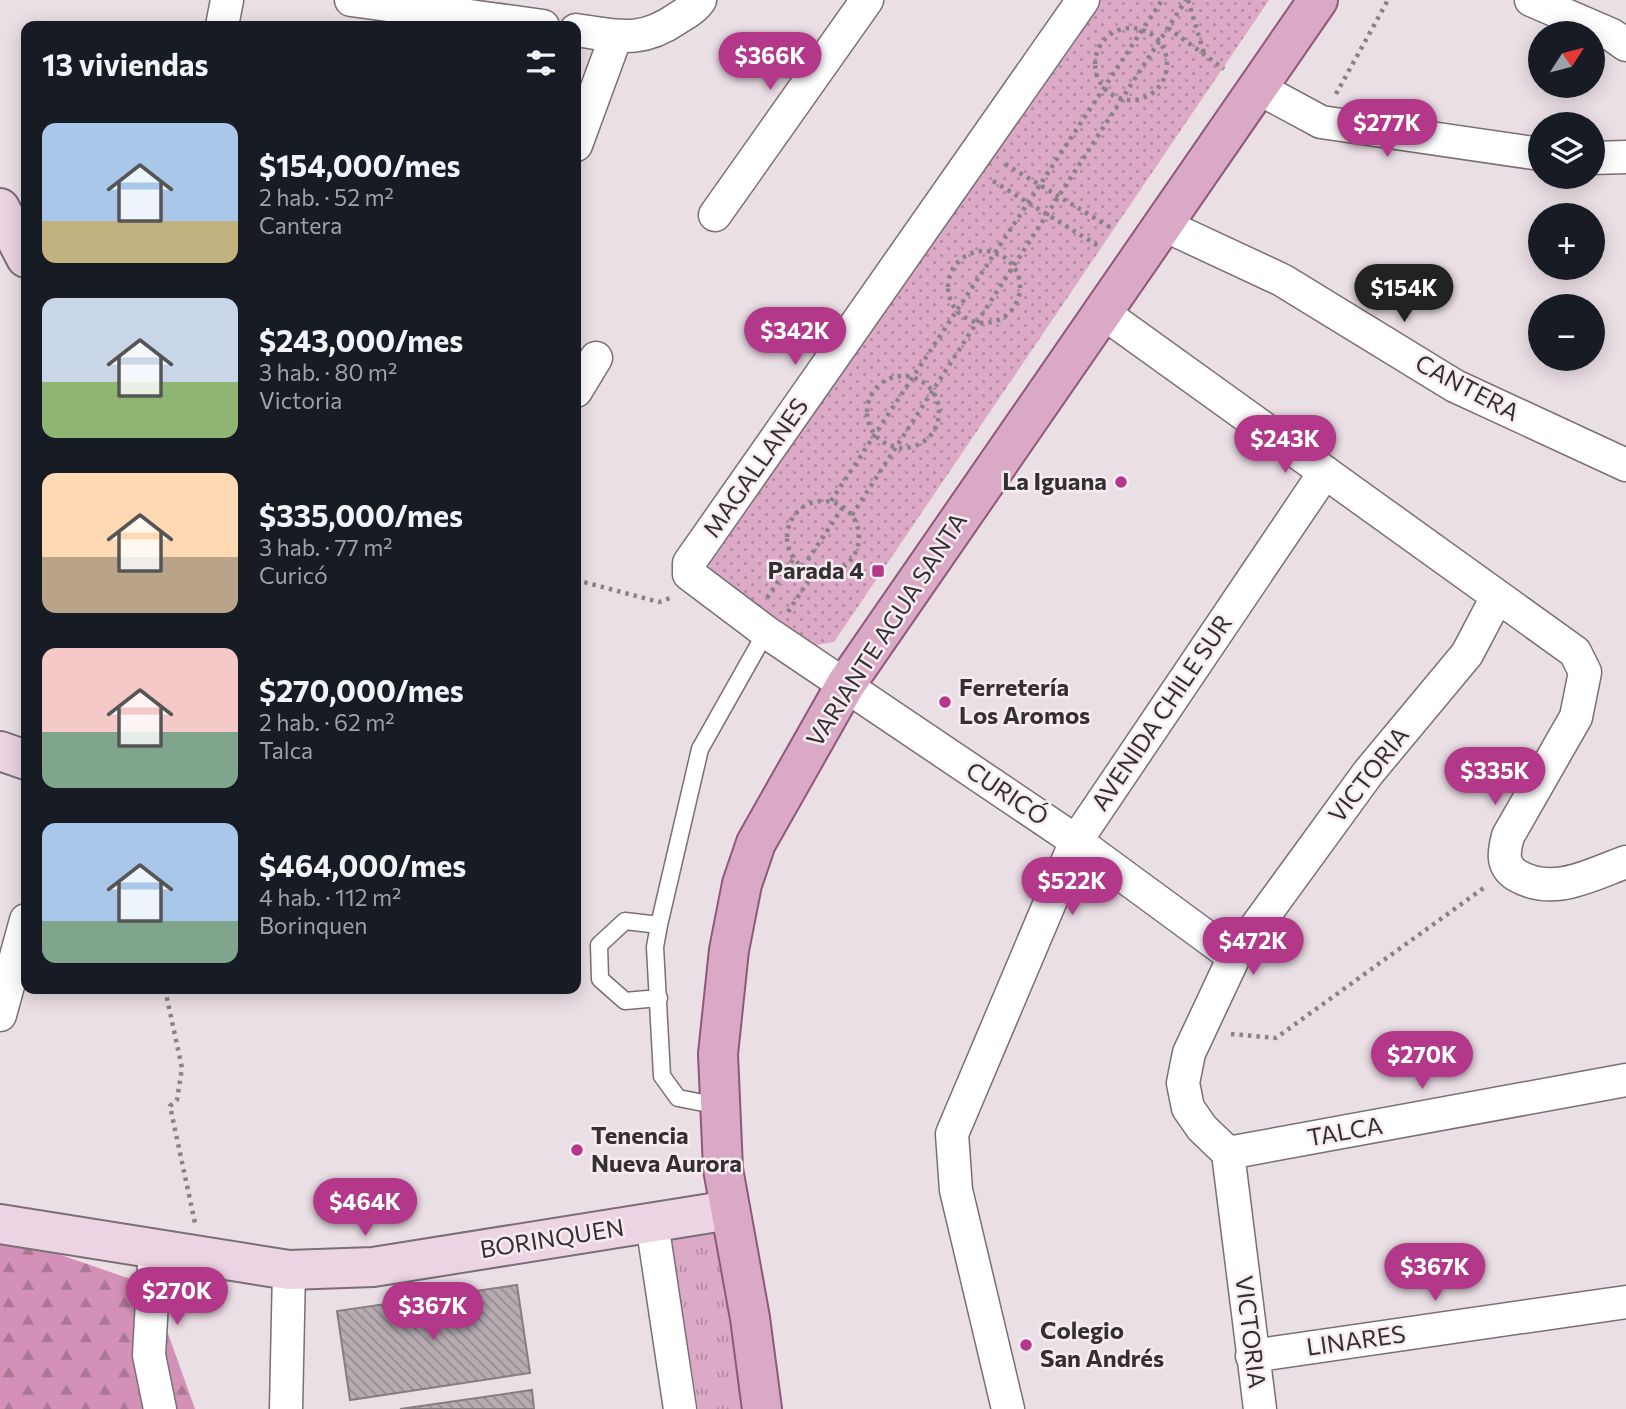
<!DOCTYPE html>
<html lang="es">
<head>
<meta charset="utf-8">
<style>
  :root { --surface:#171b24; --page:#20242c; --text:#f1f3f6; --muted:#9ea1a6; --accent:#b33889 }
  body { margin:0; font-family:Commissioner,sans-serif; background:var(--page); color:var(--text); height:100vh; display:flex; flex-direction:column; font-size:26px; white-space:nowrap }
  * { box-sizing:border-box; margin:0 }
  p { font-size:23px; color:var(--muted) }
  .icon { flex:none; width:38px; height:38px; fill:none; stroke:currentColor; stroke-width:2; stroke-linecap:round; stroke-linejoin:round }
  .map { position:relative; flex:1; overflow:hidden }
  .panel { position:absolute; left:21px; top:21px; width:560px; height:973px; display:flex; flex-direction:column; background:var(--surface); border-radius:14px; box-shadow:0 4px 18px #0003 }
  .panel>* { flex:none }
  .needle { width:46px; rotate:54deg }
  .fabs { position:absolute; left:1528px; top:21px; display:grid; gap:14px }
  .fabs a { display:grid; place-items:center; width:77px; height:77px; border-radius:50%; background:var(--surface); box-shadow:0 4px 18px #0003; font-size:35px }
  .price { position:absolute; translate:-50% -60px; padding:0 16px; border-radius:24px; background:var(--accent); color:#fff; font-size:23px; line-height:46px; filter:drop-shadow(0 2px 4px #0008) }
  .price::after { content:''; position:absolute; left:50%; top:42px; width:21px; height:16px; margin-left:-10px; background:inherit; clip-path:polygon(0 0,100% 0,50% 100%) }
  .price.selected { background:#222; color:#fff }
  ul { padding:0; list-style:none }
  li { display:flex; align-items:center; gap:21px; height:175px; padding:0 21px }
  li span { display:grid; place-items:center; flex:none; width:196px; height:140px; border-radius:14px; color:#555 }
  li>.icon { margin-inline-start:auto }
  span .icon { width:84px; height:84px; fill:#fffc; stroke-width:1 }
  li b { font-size:30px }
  h2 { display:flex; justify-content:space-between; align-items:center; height:84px; padding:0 21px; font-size:30px }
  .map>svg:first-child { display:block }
  .grass { fill:url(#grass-tufts) }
  .forest { fill:url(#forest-firs) }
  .park { fill:url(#park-dots) }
  .building { fill:url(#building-back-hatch); stroke:#877e83; stroke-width:2 }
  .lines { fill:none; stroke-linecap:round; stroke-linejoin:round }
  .lane-casing { stroke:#796f74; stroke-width:19 }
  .street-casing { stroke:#796f74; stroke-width:35 }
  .secondary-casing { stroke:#796f74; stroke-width:42 }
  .primary-casing { stroke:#8e5979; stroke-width:42 }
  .path { stroke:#898286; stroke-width:4.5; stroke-dasharray:3.5 5; stroke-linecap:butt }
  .lane { stroke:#fff; stroke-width:16 }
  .street { stroke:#fff; stroke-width:32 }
  .secondary { stroke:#ecd4e2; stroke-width:38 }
  .primary { stroke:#d9a9c5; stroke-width:38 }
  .poi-dot { fill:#b33889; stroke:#f7ecf2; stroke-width:2.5 }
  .labels { text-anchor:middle; stroke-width:5; stroke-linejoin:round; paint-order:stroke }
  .street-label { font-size:24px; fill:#343032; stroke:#f7ecf2 }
  .poi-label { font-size:24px; font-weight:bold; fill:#343032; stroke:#f7ecf2; text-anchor:start }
</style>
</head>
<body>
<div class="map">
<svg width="1626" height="1409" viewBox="0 0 1626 1409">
  <defs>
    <pattern id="grass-tufts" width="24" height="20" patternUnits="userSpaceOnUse" patternTransform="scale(1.75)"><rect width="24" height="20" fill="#dcaac6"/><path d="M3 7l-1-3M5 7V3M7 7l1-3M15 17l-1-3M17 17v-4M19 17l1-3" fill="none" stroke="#b38ba1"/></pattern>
    <pattern id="forest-firs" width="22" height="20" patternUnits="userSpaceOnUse" patternTransform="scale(1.75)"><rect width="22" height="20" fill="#d391b7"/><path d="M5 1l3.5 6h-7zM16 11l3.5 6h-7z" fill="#ac7795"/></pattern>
    <pattern id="park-dots" width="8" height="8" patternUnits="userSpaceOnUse" patternTransform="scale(1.75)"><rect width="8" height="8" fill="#dcaac6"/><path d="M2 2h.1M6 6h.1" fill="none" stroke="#b38ba1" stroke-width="1.8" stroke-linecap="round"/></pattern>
    <pattern id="building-back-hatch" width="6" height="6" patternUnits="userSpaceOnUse" patternTransform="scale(1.75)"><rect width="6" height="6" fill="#b6acb1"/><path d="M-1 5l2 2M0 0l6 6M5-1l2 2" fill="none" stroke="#958c91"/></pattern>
  </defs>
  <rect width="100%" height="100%" fill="#eadfe5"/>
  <path class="grass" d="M723 1223 752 1409H698L669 1232Z"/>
  <path class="forest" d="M0 1234 151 1286 195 1409H0Z"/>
  <path class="park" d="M1093 0H1269L834 642 811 646 713 579 707 557Z"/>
  <path class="building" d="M517 1285 530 1373 350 1400 337 1311Z
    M532 1390 534 1409H400Z"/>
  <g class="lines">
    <defs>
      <path id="lane" d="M659 925 625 921 599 945 600 979 625 1001 659 998
        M719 1106 678 1098 662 1076 655 947 659 925 700 749 766 632"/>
      <path id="street" d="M351 0 543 26
        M1083 0 689 563V574L766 632 1076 841 1234 957
        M1531 0 1612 35 1626 45
        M222 26 227 0
        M576 30C618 36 641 44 678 18 686 13 695 8 700 0
        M1258 88 1321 122 1540 154
        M576 145 616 36
        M1592 158 1626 157
        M715 215 867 0
        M1164 225 1282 280 1455 386 1626 465
        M1102 312 1575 652 1585 672 1576 717 1508 836C1504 851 1501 865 1516 875 1553 897 1590 875 1626 862
        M576 391 596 358
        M0 1015 26 920
        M1228 1153 1626 1080
        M652 1223 680 1409
        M155 1248 149 1355 160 1409
        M1252 1356 1626 1302
        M286 1409 289 1270
        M1008 1409 956 1190 952 1134 1076 841 1325 472
        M1260 1409 1228 1153 1202 1128 1188 1108 1183 1083 1189 1053 1234 957 1368 773 1467 654 1497 597"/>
      <path id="secondary" d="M0 208 26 258
        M0 751 26 760
        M0 1224 289 1270 373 1267 730 1210"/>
      <path id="primary" d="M762 1409 750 1318 723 1169 718 1054 729 950 742 884 756 843 846 684 1318 0"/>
    </defs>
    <use href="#lane" class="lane-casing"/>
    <use href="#street" class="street-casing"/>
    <use href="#secondary" class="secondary-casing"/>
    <use href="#primary" class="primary-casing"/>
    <path class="path" d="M1188 0 1204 53
      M1168 28 1224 69
      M1095 64a36 36 0 1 1 72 0a36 36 0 1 1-72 0Z
      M1336 94 1388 0
      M1005 164 1113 229
      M993 181 1100 247
      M948 287a36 36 0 1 1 72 0a36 36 0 1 1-72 0Z
      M867 412a36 36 0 1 1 72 0a36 36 0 1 1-72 0Z
      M831 501 1162 0
      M787 537a36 36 0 1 1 72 0a36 36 0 1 1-72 0Z
      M852 515 1186 0
      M803 567 843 507
      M576 580 659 602 673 597
      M767 598 794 558
      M788 612 814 572
      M165 989 182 1068 177 1100 170 1106 195 1223
      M1231 1034 1276 1038 1485 887"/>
    <use href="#lane" class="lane"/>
    <use href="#street" class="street"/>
    <use href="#secondary" class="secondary"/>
    <use href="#primary" class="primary"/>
  </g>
  <g class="poi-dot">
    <circle cx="1121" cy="482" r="7"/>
    <rect x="871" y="564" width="14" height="14" rx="3.5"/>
    <circle cx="945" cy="702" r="7"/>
    <circle cx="577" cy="1150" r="7"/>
    <circle cx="1026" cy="1345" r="7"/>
  </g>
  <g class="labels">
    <g class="street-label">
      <text transform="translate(1467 388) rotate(28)" y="8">CANTERA</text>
      <text transform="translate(756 468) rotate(-55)" y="8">MAGALLANES</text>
      <text transform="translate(887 630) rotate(-57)" y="8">VARIANTE AGUA SANTA</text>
      <text transform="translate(1162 713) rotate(-56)" y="8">AVENIDA CHILE SUR</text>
      <text transform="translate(1369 775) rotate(-52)" y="8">VICTORIA</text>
      <text transform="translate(1007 794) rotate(34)" y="8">CURICÓ</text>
      <text transform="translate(1345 1132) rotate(-10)" y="8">TALCA</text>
      <text transform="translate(552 1239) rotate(-9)" y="8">BORINQUEN</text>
      <text transform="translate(1250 1332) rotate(83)" y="8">VICTORIA</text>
      <text transform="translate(1356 1341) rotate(-8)" y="8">LINARES</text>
    </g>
    <g class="poi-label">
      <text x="1107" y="490" text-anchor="end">La Iguana</text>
      <text x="864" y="579" text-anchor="end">Parada 4</text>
      <text x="959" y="696">Ferretería<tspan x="959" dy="28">Los Aromos</tspan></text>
      <text x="591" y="1144">Tenencia<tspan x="591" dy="28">Nueva Aurora</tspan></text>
      <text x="1040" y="1339">Colegio<tspan x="1040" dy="28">San Andrés</tspan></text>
    </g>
  </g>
</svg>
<div class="fabs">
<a><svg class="needle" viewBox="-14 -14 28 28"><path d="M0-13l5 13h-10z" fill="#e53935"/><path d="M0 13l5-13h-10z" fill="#9ea1a6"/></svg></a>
<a><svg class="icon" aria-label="layers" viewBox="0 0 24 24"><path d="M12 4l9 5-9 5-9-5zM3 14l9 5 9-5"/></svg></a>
<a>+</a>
<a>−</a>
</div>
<b class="price" style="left:770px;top:92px">$366K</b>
<b class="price" style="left:1387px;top:159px">$277K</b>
<b class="price selected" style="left:1404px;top:324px">$154K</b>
<b class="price" style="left:795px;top:367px">$342K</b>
<b class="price" style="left:1285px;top:475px">$243K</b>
<b class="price" style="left:1495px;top:807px">$335K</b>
<b class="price" style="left:1072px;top:917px">$522K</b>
<b class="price" style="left:1253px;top:977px">$472K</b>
<b class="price" style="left:1422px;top:1091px">$270K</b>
<b class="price" style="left:365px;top:1238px">$464K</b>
<b class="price" style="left:1435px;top:1303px">$367K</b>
<b class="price" style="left:177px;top:1327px">$270K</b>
<b class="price" style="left:433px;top:1342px">$367K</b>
<section class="panel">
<h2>13 viviendas<svg class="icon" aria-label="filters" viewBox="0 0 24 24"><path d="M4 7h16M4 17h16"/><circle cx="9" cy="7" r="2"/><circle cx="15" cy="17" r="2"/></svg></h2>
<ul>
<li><span style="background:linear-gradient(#a9c7e8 70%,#c2b280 0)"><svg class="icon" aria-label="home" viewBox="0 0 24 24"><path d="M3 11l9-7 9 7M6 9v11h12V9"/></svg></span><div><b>$154,000/mes</b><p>2 hab. · 52 m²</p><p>Cantera</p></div></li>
<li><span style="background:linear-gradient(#c9d6e8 60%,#8fb573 0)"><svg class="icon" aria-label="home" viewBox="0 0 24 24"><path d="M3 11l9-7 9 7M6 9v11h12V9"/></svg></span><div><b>$243,000/mes</b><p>3 hab. · 80 m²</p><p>Victoria</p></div></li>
<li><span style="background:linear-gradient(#ffd9b3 60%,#b9a48a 0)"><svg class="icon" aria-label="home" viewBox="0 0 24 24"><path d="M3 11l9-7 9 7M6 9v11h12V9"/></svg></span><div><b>$335,000/mes</b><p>3 hab. · 77 m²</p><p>Curicó</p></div></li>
<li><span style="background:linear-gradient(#f6c9c9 60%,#7fa58c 0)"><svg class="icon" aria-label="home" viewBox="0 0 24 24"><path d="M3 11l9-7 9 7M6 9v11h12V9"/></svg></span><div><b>$270,000/mes</b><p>2 hab. · 62 m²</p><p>Talca</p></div></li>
<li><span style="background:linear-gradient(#a9c7e8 70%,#7fa58c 0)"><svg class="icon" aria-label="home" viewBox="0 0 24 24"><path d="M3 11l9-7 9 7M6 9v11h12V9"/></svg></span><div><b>$464,000/mes</b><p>4 hab. · 112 m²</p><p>Borinquen</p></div></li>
</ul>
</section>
</div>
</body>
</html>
